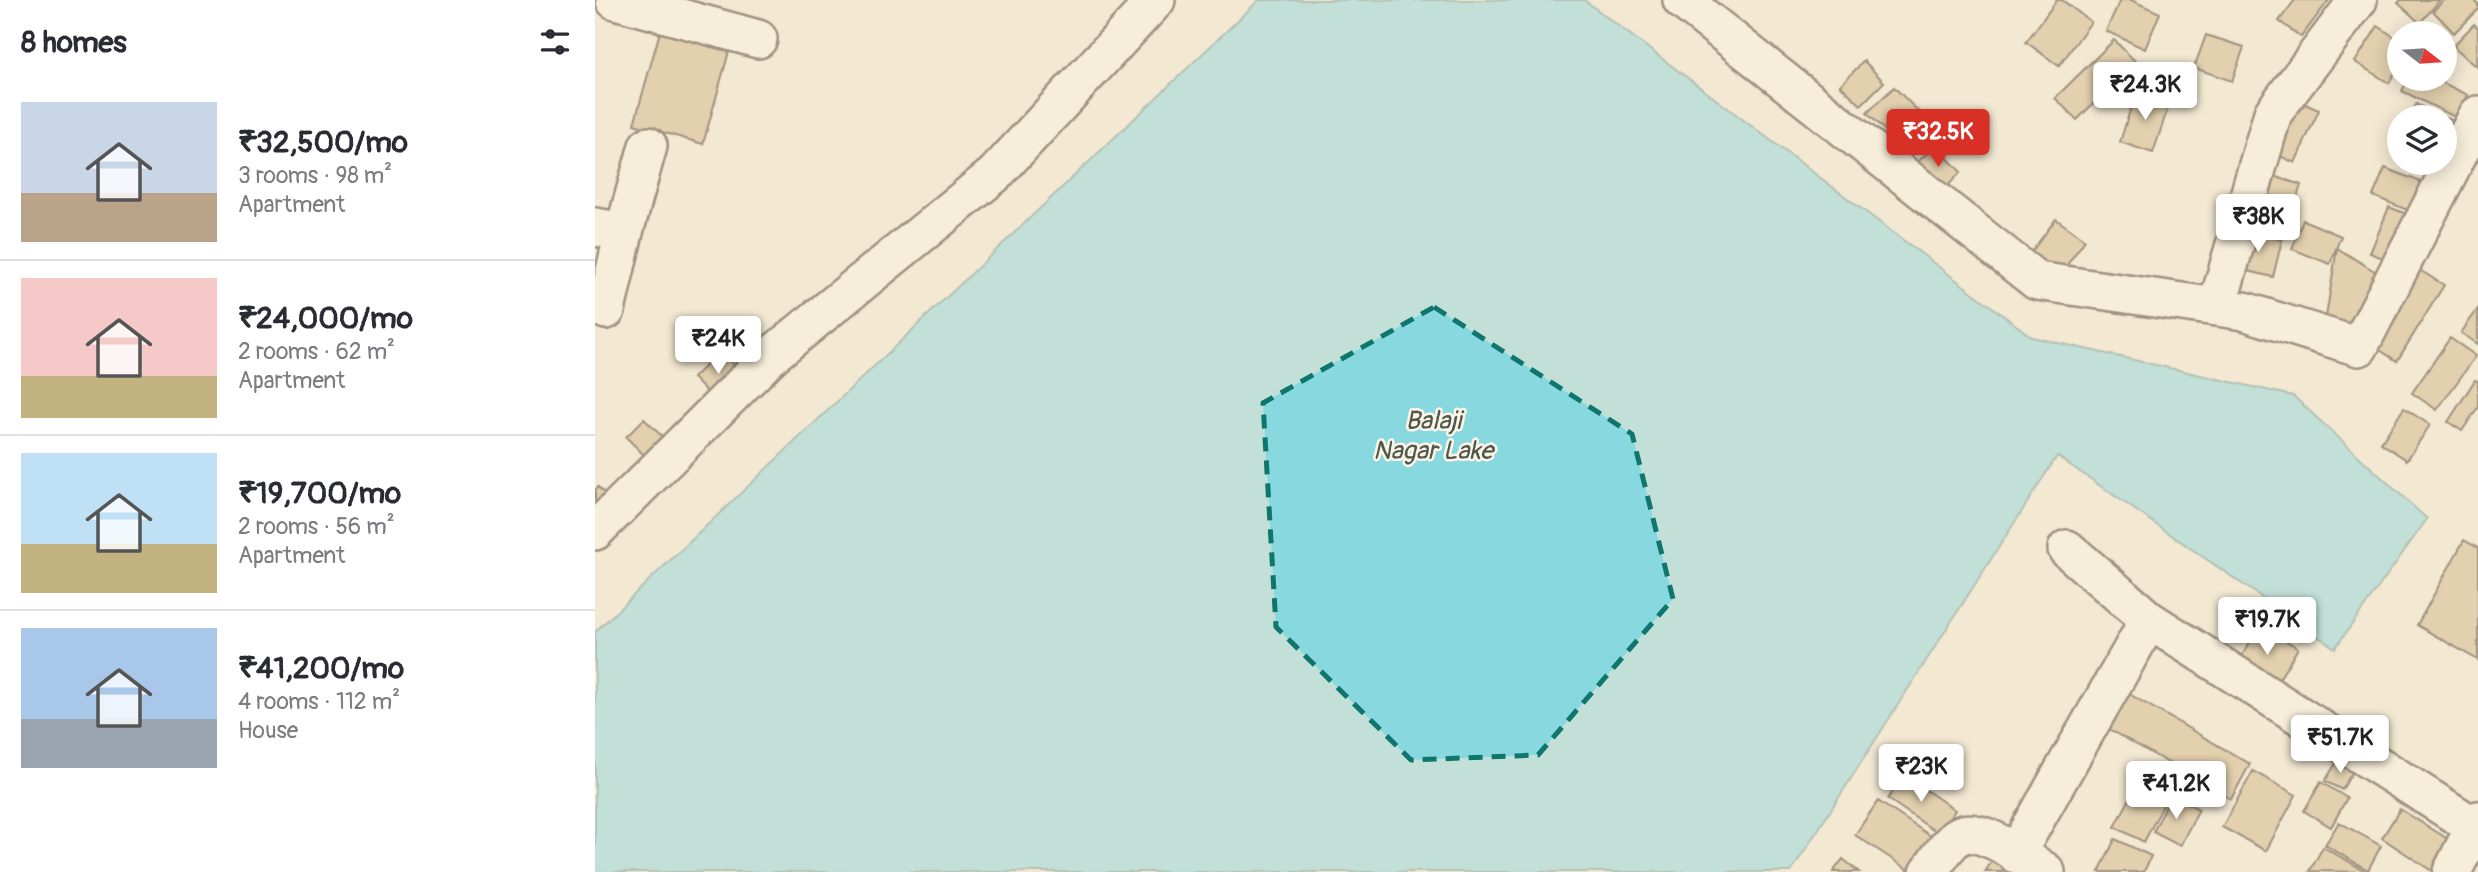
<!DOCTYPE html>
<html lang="en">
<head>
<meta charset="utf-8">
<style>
  :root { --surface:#fff; --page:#f2f2f3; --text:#2b2b33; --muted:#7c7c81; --line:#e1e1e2; --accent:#d93025 }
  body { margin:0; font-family:Pangolin,sans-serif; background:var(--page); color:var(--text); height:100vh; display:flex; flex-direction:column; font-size:26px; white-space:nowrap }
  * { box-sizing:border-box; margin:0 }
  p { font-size:23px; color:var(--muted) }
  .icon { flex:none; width:38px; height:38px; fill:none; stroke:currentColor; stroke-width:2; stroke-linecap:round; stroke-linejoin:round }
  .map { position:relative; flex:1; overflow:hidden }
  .drawer { display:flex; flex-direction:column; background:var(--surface); width:595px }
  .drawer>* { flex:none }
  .needle { width:46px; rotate:107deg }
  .buttons { position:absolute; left:1792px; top:21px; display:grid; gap:14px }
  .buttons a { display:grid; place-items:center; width:70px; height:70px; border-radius:50%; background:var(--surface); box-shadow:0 4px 18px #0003; font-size:35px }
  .price { position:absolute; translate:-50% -60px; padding:0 16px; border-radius:7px; background:#fff; color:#222; font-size:23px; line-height:46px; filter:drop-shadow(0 2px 4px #0008) }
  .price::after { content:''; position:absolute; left:50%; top:42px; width:21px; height:16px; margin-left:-10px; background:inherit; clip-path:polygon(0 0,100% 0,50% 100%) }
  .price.on { background:var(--accent); color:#fff }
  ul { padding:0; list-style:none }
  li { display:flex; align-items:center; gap:21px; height:175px; padding:0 21px }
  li+li { border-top:2px solid var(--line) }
  li span { display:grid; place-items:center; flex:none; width:196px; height:140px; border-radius:0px; color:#555 }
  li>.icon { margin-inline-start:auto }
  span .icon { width:84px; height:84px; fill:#fffc; stroke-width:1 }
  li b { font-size:30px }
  h2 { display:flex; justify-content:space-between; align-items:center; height:84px; padding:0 21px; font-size:30px }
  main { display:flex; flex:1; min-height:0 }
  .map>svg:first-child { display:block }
  .water { fill:#87d8df; stroke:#699292; stroke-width:2 }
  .building { fill:#ceb484; stroke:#3b2a1e; stroke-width:2 }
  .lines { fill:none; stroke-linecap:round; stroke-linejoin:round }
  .minor-casing { stroke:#3b2a1e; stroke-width:42 }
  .minor { stroke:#fcf5e5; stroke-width:37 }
  .marked { fill:none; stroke:#0f766e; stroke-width:5; stroke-dasharray:14 9; stroke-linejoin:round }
  .labels { text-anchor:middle; stroke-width:5; stroke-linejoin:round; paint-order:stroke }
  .water-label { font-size:26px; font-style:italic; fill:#4e564e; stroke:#fcf5e5 }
</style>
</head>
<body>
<main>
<section class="drawer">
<h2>8 homes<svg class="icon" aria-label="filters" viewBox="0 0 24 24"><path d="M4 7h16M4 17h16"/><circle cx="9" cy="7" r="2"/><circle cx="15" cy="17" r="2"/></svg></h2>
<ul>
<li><span style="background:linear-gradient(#c9d6e8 65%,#b9a48a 0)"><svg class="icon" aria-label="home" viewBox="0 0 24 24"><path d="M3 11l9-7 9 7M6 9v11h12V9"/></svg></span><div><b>₹32,500/mo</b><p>3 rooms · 98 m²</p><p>Apartment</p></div></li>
<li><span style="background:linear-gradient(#f6c9c9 70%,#c2b280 0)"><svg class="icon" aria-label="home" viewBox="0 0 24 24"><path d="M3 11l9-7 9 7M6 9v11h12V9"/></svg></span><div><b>₹24,000/mo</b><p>2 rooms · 62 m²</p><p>Apartment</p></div></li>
<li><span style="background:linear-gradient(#bfe0f5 65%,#c2b280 0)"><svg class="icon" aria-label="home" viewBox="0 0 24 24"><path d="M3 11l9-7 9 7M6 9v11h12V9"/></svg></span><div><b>₹19,700/mo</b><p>2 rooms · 56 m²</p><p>Apartment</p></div></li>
<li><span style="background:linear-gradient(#a9c7e8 65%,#9aa5b1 0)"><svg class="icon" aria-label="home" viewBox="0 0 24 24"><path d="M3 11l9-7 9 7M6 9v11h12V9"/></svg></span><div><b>₹41,200/mo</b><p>4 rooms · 112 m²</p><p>House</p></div></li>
</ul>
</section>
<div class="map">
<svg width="1883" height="872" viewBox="0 0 1883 872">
  <rect width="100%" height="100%" fill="#f3e8d2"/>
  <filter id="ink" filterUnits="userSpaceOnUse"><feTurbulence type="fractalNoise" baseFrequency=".0143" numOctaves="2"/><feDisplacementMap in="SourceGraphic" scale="14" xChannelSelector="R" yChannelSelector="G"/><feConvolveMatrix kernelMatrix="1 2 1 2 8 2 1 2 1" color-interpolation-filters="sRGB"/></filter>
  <g filter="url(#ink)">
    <path class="water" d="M664 0H989L1437 337 1698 396 1832 519 1740 648 1462 456 1196 872H0V632Z"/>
    <path class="building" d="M1462 0H1467L1496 22 1464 66 1431 42Z
      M1525 0H1536L1565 13 1550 49 1511 31Z
      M1700 0H1734L1706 37 1684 21Z
      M1806 0H1845L1825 23 1803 3Z
      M1849 0H1879L1883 4V9L1859 33 1838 11Z
      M1879 24 1883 28 1882 67 1858 46Z
      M1783 26 1804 40V66L1794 83 1760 62Z
      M66 28 135 48 108 144 39 124Z
      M1611 35 1649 47 1637 81 1599 68Z
      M1519 40 1540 61 1482 120 1460 98Z
      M1269 61 1289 82 1266 105 1245 85Z
      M1813 79H1840L1873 95 1862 118 1807 91Z
      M1299 87 1325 113 1299 139 1272 113Z
      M1541 91 1575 102 1558 153 1525 142Z
      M1698 99 1724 110 1700 163 1674 151Z
      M1821 104 1865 124 1850 149V117H1815Z
      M1340 145 1366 172 1346 193 1319 166Z
      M1790 168 1834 185 1822 214 1778 196Z
      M1673 174 1706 185 1697 213 1664 202Z
      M1794 207 1819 217 1800 263 1775 253Z
      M1461 219 1490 240 1464 276 1434 255Z
      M1708 220 1746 236 1735 264 1697 249Z
      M1649 230 1687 240 1678 277 1640 268Z
      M1742 248 1786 275 1752 332 1731 317Z
      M1818 266 1849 285 1802 361 1771 341Z
      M1883 309V344L1866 333Z
      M1855 338 1881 356 1842 410 1817 393Z
      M125 351 148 374 121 401 98 378Z
      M1880 380 1883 381V407L1867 431 1853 422Z
      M1809 408 1835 425 1812 460 1786 443Z
      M49 419 74 443 55 461 31 437Z
      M3 487 21 505 0 527V490Z
      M1869 540 1883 548V660L1822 625Z
      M1665 625 1703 648 1678 689 1641 666Z
      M1529 691 1655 764 1636 799 1509 726Z
      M1743 760 1759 769 1747 790 1730 781Z
      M1658 771 1701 795 1671 851 1627 827Z
      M1309 775 1360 810 1344 834 1293 799Z
      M1545 779 1574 794 1549 842 1520 827Z
      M1726 782 1752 798 1736 827 1709 811Z
      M1576 796 1604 809 1585 846 1558 832Z
      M1283 801 1340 839 1317 872 1260 835Z
      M1805 809 1856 841 1837 871 1787 838Z
      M1744 822 1786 846 1773 870 1730 845Z
      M1520 839 1556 856 1549 872H1504Z
      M1728 847 1772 872 1715 871Z
      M1402 853 1422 872H1390Z
      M1248 859 1264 872H1238Z"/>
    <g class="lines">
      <defs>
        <path id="minor" d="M20 0 163 39
          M1087 0 1442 281 1649 311 1764 347 1883 115
          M0 227 29 232 53 146
          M1622 307 1678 113 1763 0
          M11 310 29 232
          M0 531 177 355 400 174 561 0
          M1472 549 1554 620 1880 827
          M1421 854 1554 620
          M1334 872C1342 861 1351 846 1362 837 1381 821 1433 861 1451 872
          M1857 872 1883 820"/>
      </defs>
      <use href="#minor" class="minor-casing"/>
      <use href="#minor" class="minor"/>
    </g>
  </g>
  <path d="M0 0H1883V872H0ZM839 307 1037 434 1078 599 943 755 816 760 681 627 668 403Z" fill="#f3e8d2" fill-opacity=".55" fill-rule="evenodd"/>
  <path class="marked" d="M839 307 1037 434 1078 599 943 755 816 760 681 627 668 403Z"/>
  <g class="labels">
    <g class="water-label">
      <text x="838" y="429">Balaji<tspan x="838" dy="30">Nagar Lake</tspan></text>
    </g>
  </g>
</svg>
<div class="buttons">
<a><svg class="needle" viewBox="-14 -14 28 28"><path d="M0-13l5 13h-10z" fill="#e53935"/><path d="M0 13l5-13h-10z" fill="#7c7c81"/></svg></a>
<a><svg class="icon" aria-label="layers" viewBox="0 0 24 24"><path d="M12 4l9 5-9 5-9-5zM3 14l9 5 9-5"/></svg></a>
</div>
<b class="price" style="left:1550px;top:122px">₹24.3K</b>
<b class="price on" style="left:1343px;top:169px">₹32.5K</b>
<b class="price" style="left:1663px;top:254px">₹38K</b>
<b class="price" style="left:123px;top:376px">₹24K</b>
<b class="price" style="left:1672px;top:657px">₹19.7K</b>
<b class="price" style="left:1745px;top:775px">₹51.7K</b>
<b class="price" style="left:1326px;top:804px">₹23K</b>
<b class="price" style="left:1581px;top:821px">₹41.2K</b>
</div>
</main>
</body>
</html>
